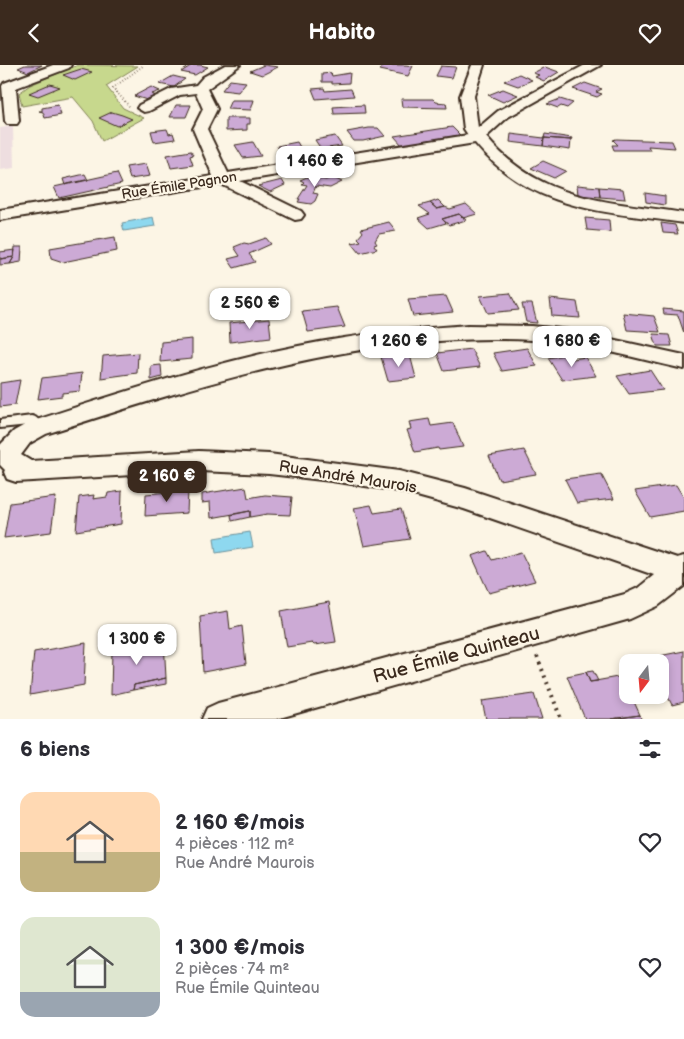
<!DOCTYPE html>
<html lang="fr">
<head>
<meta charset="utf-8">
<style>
  :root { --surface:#fff; --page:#f2f2f3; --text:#2b2b33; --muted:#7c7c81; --accent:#3b2a1e }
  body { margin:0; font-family:"Balsamiq Sans",sans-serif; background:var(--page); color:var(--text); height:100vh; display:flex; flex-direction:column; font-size:19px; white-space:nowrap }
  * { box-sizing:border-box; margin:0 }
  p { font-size:16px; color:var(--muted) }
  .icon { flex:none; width:28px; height:28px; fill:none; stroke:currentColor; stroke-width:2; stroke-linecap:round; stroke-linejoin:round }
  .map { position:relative; height:654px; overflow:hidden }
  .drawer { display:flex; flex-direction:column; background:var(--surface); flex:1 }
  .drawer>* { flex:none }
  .needle { width:32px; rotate:196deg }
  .tools { position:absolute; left:619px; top:589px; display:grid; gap:10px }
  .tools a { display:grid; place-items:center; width:50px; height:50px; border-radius:10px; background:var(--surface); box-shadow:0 2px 8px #0003; font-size:25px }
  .price { position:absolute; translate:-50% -42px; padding:0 11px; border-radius:10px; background:#fff; color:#222; font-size:16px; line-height:32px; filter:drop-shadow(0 1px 2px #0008) }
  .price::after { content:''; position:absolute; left:50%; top:30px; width:15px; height:11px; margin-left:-8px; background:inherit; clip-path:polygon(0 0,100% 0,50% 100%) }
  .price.current { background:var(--accent); color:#fff }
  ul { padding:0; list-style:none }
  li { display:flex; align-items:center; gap:15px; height:125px; padding:0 20px }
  li span { display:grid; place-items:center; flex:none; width:140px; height:100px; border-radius:15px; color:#555 }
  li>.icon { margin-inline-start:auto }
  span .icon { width:60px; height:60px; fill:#fffc; stroke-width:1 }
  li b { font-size:21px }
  h2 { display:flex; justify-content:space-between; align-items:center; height:60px; padding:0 20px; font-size:21px }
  header { display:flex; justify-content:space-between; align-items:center; height:65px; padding:0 20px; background:var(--accent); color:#fff; font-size:22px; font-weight:700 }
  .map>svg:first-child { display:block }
  .built { fill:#eedee0 }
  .green { fill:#c7d88d; stroke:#818156 }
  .water { fill:#8ed8ef; stroke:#6d929b }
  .building { fill:#ccaad5; stroke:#3b2a1e }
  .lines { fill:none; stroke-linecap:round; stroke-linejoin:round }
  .service-casing { stroke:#3b2a1e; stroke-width:4 }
  .minor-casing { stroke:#3b2a1e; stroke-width:4 }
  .path-far1 { stroke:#3b2a1e; stroke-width:2; stroke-dasharray:0.5 2.5; stroke-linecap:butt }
  .path { stroke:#3b2a1e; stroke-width:4; stroke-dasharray:2 5; stroke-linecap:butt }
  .service { fill:#fcf5e5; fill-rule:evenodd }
  .minor { fill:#fcf5e5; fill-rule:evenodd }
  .labels { text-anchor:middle; stroke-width:4.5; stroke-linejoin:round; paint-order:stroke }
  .far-street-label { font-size:14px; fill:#3b2a1e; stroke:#fcf5e5 }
  .street-label { font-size:16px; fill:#3b2a1e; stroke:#fcf5e5 }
  .near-street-label { font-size:19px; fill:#3b2a1e; stroke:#fcf5e5 }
</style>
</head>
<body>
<header><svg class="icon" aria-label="back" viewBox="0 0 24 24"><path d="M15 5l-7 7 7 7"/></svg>Habito<svg class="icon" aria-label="heart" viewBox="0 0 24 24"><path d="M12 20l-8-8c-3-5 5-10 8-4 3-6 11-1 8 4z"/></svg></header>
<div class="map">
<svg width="684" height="654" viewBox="0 0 684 654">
  <rect width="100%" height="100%" fill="#fcf5e5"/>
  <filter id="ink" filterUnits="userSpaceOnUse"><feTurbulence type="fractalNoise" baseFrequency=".02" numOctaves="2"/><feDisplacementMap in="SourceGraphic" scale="10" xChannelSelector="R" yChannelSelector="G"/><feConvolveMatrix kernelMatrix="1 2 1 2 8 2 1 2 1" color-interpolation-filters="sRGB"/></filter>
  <g filter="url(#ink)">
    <path class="built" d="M13 61 14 103 0 105V63Z"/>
    <path class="green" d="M78 0 138 1 106 21 123 43 144 53 102 76 93 56 73 32 22 41 19 28 30 20Z"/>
    <path class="water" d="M153 152 155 161 124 166 122 158Z
      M250 467 253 482 216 488 214 473Z"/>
    <path class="building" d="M25 0H42L28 7 18 3Z
      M192 0H200L208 2 195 10 181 7Z
      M264 0 278 2 262 10 250 6Z
      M383 0H406L413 1 408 11 380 5Z
      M441 1 456 2 452 13 436 11Z
      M545 2 559 7 544 16 535 12 539 10 533 8Z
      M81 4 92 7 75 15 63 10Z
      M331 8 332 11 350 8 349 18 332 19V17H322V9Z
      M519 9 532 15 518 21 504 16Z
      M173 11 185 14 174 22 159 19Z
      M230 15 246 17 238 27 222 25Z
      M585 18 602 24 596 27 602 29 597 32 573 24Z
      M50 19 60 22 38 31 29 28Z
      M151 22 160 26 152 29 156 31 147 35 134 31Z
      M324 23 325 26 351 24 354 31 316 34 312 24Z
      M503 24 518 30 503 37 488 30Z
      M401 34H433L436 37 446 38 447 43 402 42Z
      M560 34 573 38 567 43 561 41 558 43 547 39Z
      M231 35H254L251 45 227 44Z
      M58 40 61 50 45 53 43 47 39 46H42V43Z
      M176 40H191L186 52H170Z
      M364 40 365 48 334 49 333 42Z
      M112 47 122 50 132 54 117 61 99 53Z
      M226 53H250V59H247V65L226 66Z
      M452 62 460 70 402 80 394 71Z
      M369 63H378L385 71 363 76H354L347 67Z
      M167 64 169 69 173 68 175 74 154 77 151 66Z
      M511 69 544 73 543 81 510 77Z
      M545 69 572 73 571 75 544 73Z
      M335 71 342 81 321 84 315 75Z
      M544 73 571 75 570 85 543 81Z
      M616 74 672 76 675 83 648 81 650 85H614L612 80H618L613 75Z
      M253 77 261 91 243 93 235 80Z
      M297 77 303 87 282 90 277 81Z
      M191 86 193 90 190 91 193 100 171 103 167 90Z
      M543 96 566 106 554 113 531 103Z
      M146 99 150 111 130 114 126 102Z
      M117 108 122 119 59 133 54 122Z
      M85 109 88 115 65 120 63 114Z
      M307 112 326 115 332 112 342 117 330 123 316 121 313 128 318 129 315 136 311 139 298 137 300 134H298L307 120 302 119 304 117 300 115Z
      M282 115 285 120 270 127 258 121Z
      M577 120 599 122 600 132 578 130Z
      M599 122 623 124 625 134 600 132Z
      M645 128 665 131V140L646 137Z
      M438 135 445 142 437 144 430 138Z
      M430 138 437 144 445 142 450 144 466 139 477 149 463 153 459 149 442 154 446 158 429 163 418 153 430 149 419 141Z
      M459 149 466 155 449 160 442 154Z
      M585 153 609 155 610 167 587 165Z
      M389 157 396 166 379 169 375 176 377 179 374 180 377 184 360 188 352 178 361 176 358 173 363 167 361 164Z
      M661 158 675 160 678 169 663 168Z
      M115 172 117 186 63 197 51 193 50 183Z
      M266 173 271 179 249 189 255 197 234 203 228 194 240 191 234 182 244 178 249 179Z
      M15 182H22L21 197 10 199 14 192Z
      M15 185 14 192 0 194V187Z
      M14 192 10 199 0 200V194Z
      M510 228 519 245 488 248 480 231Z
      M446 231 453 247 413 251 408 234Z
      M550 234 577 237 580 253 552 251Z
      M522 239H532L537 258 526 257Z
      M337 242 345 262 308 267 302 246Z
      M663 244 684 246V268L678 250 664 249Z
      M623 248 654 251 660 267 627 265Z
      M269 254 271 272 230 277 229 258Z
      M653 269 669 270 672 281H657Z
      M192 274V294L160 297 161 277Z
      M527 283 537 301 502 306 493 288Z
      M471 284 480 302 444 306 437 288Z
      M138 288 137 308 101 313 103 291Z
      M410 290 416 313 388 316 381 292Z
      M563 290 567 295 585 292 596 311 562 315 548 293Z
      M161 300 162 312 151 315V301Z
      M650 305 663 325 629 329 617 311Z
      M82 308 80 326 62 328V331L38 334 42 313Z
      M20 315 15 340 0 342V318Z
      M429 354 431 361 453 358 463 382 439 385 438 383 415 387 407 365 411 364 409 357Z
      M524 385 536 409 499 415 489 391Z
      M601 409 614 434 577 438 565 414Z
      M676 420 684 433V446L650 452 635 426Z
      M246 422 248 433 265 430 292 432 290 450 267 449 250 452V446L211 453 210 437 202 438V429Z
      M188 425 187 448 145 451 146 429Z
      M122 426 121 459 76 466 79 432 94 430 93 434 107 432 108 428Z
      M56 432 51 467 4 473 10 438Z
      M371 440 374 448 401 444 410 474 364 481 354 443Z
      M250 446V452L232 456 231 450Z
      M487 486 492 495 521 487 535 516 489 528 472 491Z
      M329 537 336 577 314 580 312 578 287 582 281 546Z
      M228 546 230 564 242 561 246 599 203 607 200 551Z
      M164 575 166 613 134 620 133 625 111 630 112 585Z
      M86 578 84 620 30 630 34 587Z
      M684 586V637L672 640 660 616V598H651L649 593Z
      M593 606 598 616 590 617 586 607Z
      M586 607 590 617 623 611 628 622V630H631L640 650 611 654H585L567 611Z
      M166 613V619L133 625 134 620Z
      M534 629 542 654H486L482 636Z
      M640 650 641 654H611Z"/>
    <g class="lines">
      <defs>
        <path id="service" d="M32 351C38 352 41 358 44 363L42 366H34L29 360 0 363V355Z"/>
        <path id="minor" d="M53 0H71L69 3 16 23 19 56 17 59H7L5 56 2 21 4 18Z
          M225 0H240L207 24 217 44 207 64 228 108 468 70 464 64 460 31 472 0H484L474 31 478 63 498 46 585 0H601L508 52 486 72C541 137 606 136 684 148V158C603 146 531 146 475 78L240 116 301 146 304 150 301 154 295 155 221 119 0 155V145L213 111 193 64 203 44 196 28 180 30 149 46 144 47 137 43 139 40 171 24 196 20 203 12Z
          M468 260 532 261 570 265 684 290V304C634 293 584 278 532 275 365 266 204 318 46 369L30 378 21 390 31 396 199 386 269 389 399 406 465 423 677 493 684 491V521L658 541 630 554 276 654H202L207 643 218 638 625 529 638 523 654 510 464 444 399 426 331 416 269 409 199 406 16 417 7 414 4 407 5 405 0 400V380L14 366 30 357C133 324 237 289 344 273 385 266 427 263 468 260Z"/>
      </defs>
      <use href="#service" class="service-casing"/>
      <use href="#minor" class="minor-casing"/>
      <path class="path-far1" d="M129 41 113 23 144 0"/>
      <path class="path" d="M537 591 561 654"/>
      <use href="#service" class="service"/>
      <use href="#minor" class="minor"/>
    </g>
  </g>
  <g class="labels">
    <g class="far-street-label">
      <text transform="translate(179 120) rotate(-9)" y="5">Rue Émile Pagnon</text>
    </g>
    <g class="street-label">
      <text transform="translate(348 411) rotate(9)" y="6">Rue André Maurois</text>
    </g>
    <g class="near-street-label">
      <text transform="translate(456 589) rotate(-15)" y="7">Rue Émile Quinteau</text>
    </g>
  </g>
</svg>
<div class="tools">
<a><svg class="needle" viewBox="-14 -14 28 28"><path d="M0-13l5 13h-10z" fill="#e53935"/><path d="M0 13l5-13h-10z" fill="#7c7c81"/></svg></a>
</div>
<b class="price" style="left:315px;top:123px">1 460 €</b>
<b class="price" style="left:250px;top:265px">2 560 €</b>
<b class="price" style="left:399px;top:303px">1 260 €</b>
<b class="price" style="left:572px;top:303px">1 680 €</b>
<b class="price current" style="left:167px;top:438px">2 160 €</b>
<b class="price" style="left:137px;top:601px">1 300 €</b>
</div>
<section class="drawer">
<h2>6 biens<svg class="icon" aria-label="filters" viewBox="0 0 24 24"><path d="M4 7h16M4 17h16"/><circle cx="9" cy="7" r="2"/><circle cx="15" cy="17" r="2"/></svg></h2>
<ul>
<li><span style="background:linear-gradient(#ffd9b3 60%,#c2b280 0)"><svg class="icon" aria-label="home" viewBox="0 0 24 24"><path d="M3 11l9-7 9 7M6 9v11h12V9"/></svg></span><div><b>2 160 €/mois</b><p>4 pièces · 112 m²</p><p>Rue André Maurois</p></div><svg class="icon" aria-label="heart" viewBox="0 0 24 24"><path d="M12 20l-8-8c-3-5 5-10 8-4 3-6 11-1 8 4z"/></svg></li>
<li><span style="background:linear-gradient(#dfe7d0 75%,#9aa5b1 0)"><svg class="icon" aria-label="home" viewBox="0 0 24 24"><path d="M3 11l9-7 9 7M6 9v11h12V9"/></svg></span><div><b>1 300 €/mois</b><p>2 pièces · 74 m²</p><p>Rue Émile Quinteau</p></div><svg class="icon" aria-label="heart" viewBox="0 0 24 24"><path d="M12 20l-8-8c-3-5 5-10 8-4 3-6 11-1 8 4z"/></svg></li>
</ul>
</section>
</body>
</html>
